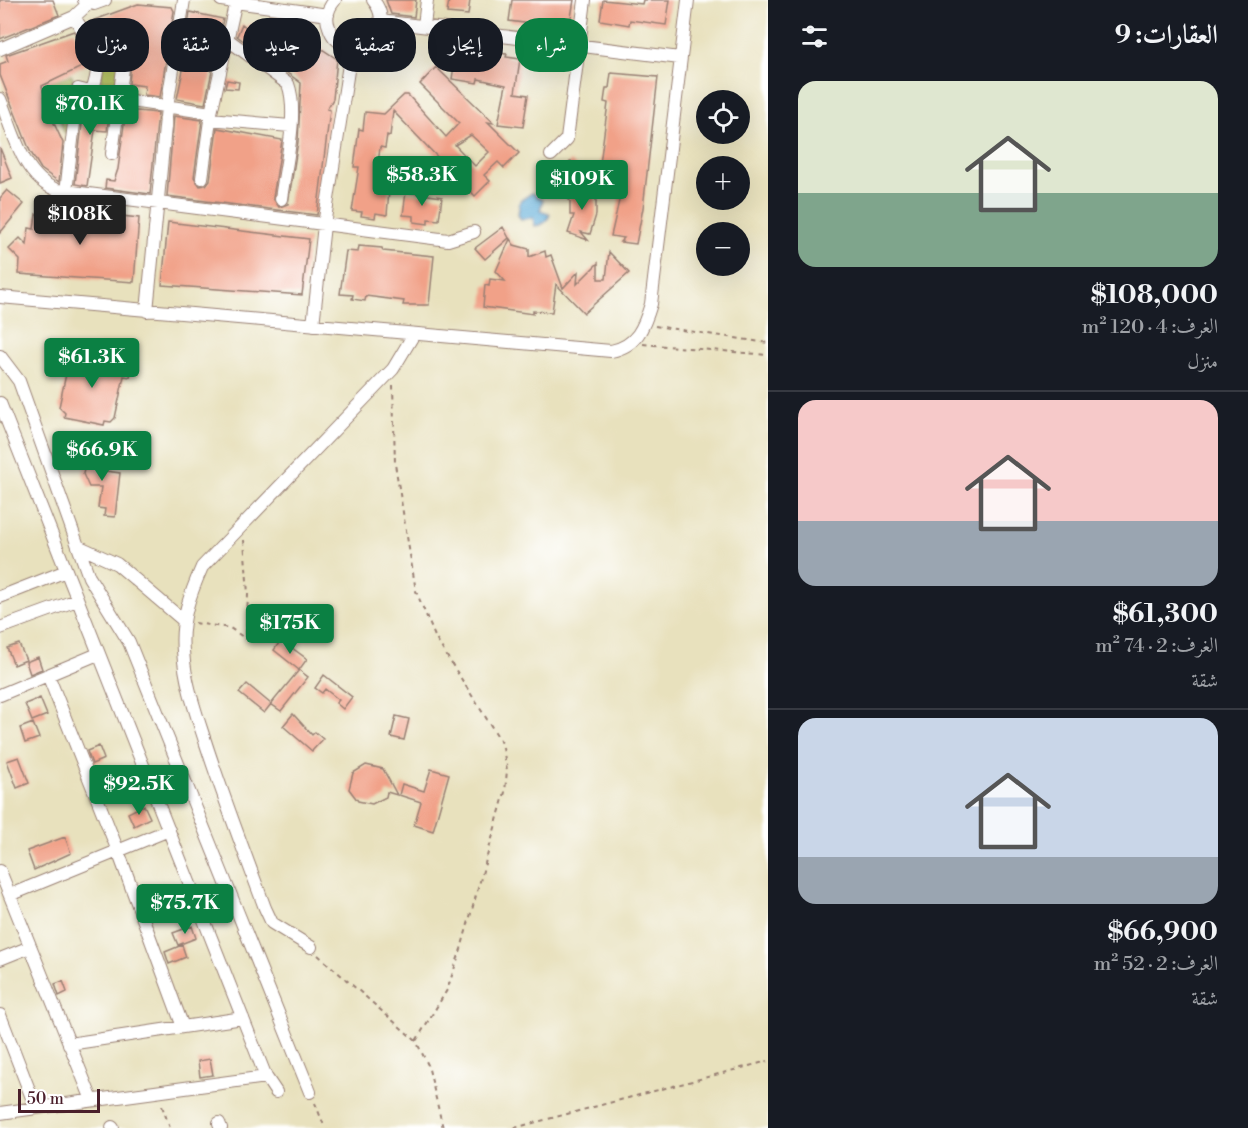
<!DOCTYPE html>
<html lang="ar">
<head>
<meta charset="utf-8">
<style>
  :root { --surface:#171b24; --page:#20242c; --text:#f1f3f6; --muted:#9ea1a6; --line:#363941; --accent:#0b8043 }
  body { margin:0; font-family:"Libre Bodoni",Amiri,serif; background:var(--page); color:var(--text); direction:rtl; height:100vh; display:flex; flex-direction:column; font-size:22px; white-space:nowrap }
  * { box-sizing:border-box; margin:0 }
  p { font-size:20px; color:var(--muted) }
  .icon { flex:none; width:33px; height:33px; fill:none; stroke:currentColor; stroke-width:2; stroke-linecap:round; stroke-linejoin:round }
  .map { position:relative; flex:1; overflow:hidden; direction:ltr }
  .sheet { display:flex; flex-direction:column; background:var(--surface); width:480px }
  .sheet>* { flex:none }
  .guide { position:absolute; left:18px; top:18px; width:570px; height:54px; direction:rtl; display:flex; gap:12px }
  .tools { position:absolute; left:696px; top:90px; display:grid; gap:12px }
  .tools a { display:grid; place-items:center; width:54px; height:54px; border-radius:50%; background:var(--surface); box-shadow:0 6px 24px #0002; font-size:30px }
  .scale { position:absolute; left:18px; bottom:15px; width:82px; box-sizing:border-box; padding-left:6px; border:3px solid #4a1f2b; border-top:0; font-size:16px; line-height:21px; white-space:nowrap; color:#4a1f2b; -webkit-text-stroke:4px #fff; paint-order:stroke }
  .price { position:absolute; translate:-50% -51px; padding:0 14px; border-radius:6px; background:var(--accent); color:#fff; font-size:20px; line-height:39px; filter:drop-shadow(0 2px 3px #0008) }
  .price::after { content:''; position:absolute; left:50%; top:36px; width:18px; height:14px; margin-left:-9px; background:inherit; clip-path:polygon(0 0,100% 0,50% 100%) }
  .price.active { background:#222; color:#fff }
  ul { padding:0; list-style:none }
  li { display:grid; align-content:center; gap:12px; height:318px; padding:0 30px }
  li+li { border-top:2px solid var(--line) }
  li span { display:grid; place-items:center; height:186px; border-radius:18px; color:#555 }
  li>.icon { margin-inline-start:auto }
  span .icon { width:108px; height:108px; fill:#fffc; stroke-width:1 }
  li b { font-size:26px }
  h2 { display:flex; justify-content:space-between; align-items:center; height:72px; padding:0 30px; font-size:26px }
  .chip { padding:0 21px; border-radius:24px; background:var(--surface); box-shadow:0 6px 24px #0002; font-size:21px; line-height:54px }
  .chip.active { background:var(--accent); color:#fff }
  main { display:flex; flex:1; min-height:0 }
  .map>svg:first-child { display:block }
  .green { fill:#b3c062; stroke:#7e7046; stroke-width:1.5 }
  .water { fill:#5dacd7; stroke:#546681; stroke-width:1.5 }
  .building { fill:#f1a188; fill-rule:evenodd }
  .lines { fill:none; stroke-linecap:round; stroke-linejoin:round }
  .minor-casing { stroke:#998074; stroke-width:14 }
  .path { stroke:#998074; stroke-width:2; stroke-dasharray:4.5 4.5; stroke-linecap:butt }
  .minor { stroke:#fff; stroke-width:12 }
</style>
</head>
<body>
<main>
<section class="sheet">
<h2>العقارات: 9<svg class="icon" aria-label="filters" viewBox="0 0 24 24"><path d="M4 7h16M4 17h16"/><circle cx="9" cy="7" r="2"/><circle cx="15" cy="17" r="2"/></svg></h2>
<ul>
<li><span style="background:linear-gradient(#dfe7d0 60%,#7fa58c 0)"><svg class="icon" aria-label="home" viewBox="0 0 24 24"><path d="M3 11l9-7 9 7M6 9v11h12V9"/></svg></span><div><b>$108,000</b><p>الغرف: 4 · 120 m²</p><p>منزل</p></div></li>
<li><span style="background:linear-gradient(#f6c9c9 65%,#9aa5b1 0)"><svg class="icon" aria-label="home" viewBox="0 0 24 24"><path d="M3 11l9-7 9 7M6 9v11h12V9"/></svg></span><div><b>$61,300</b><p>الغرف: 2 · 74 m²</p><p>شقة</p></div></li>
<li><span style="background:linear-gradient(#c9d6e8 75%,#9aa5b1 0)"><svg class="icon" aria-label="home" viewBox="0 0 24 24"><path d="M3 11l9-7 9 7M6 9v11h12V9"/></svg></span><div><b>$66,900</b><p>الغرف: 2 · 52 m²</p><p>شقة</p></div></li>
</ul>
</section>
<div class="map">
<svg width="768" height="1128" viewBox="0 0 768 1128">
  <rect width="100%" height="100%" fill="#fff"/>
  <filter id="ink" filterUnits="userSpaceOnUse"><feTurbulence type="fractalNoise" baseFrequency=".0167" numOctaves="2"/><feDisplacementMap in="SourceGraphic" scale="12" xChannelSelector="R" yChannelSelector="G"/><feConvolveMatrix kernelMatrix="1 2 1 2 8 2 1 2 1" color-interpolation-filters="sRGB"/></filter>
  <filter id="wash" filterUnits="userSpaceOnUse"><feTurbulence type="fractalNoise" baseFrequency=".008" numOctaves="4" result="noise"/><feDisplacementMap in="SourceGraphic" scale="24" xChannelSelector="R" yChannelSelector="G"/><feGaussianBlur stdDeviation="1.35" result="paint"/><feColorMatrix in="noise" values="0 0 0 0 0 0 0 0 0 0 0 0 0 0 0 0 0 1.4 0 .05"/><feComposite in="paint" operator="in"/></filter>
  <g filter="url(#wash)">
    <rect width="100%" height="100%" fill="#e8e1bd"/>
    <path class="green" d="M103 61 123 63 120 92 100 90Z
      M71 75 76 83 74 132H64L48 83Z"/>
    <path class="water" d="M532 193 543 200 540 210 550 214C547 222 543 225 535 226L533 218 521 219 518 215 520 201Z"/>
    <g id="blocks">
      <path class="building" d="M0 0H53L59 15 0 39Z
        M386 0H416L414 17 391 14Z
        M449 0H470L468 15 447 13Z
        M512 0H574L569 29 509 21Z
        M603 0 642 4 643 0H670L666 25 630 20 629 25 600 20Z
        M138 4 172 7 174 11 160 97 144 95 145 86 129 84 132 51 126 53 109 52 106 43 101 45 89 22Z
        M190 12 223 19 205 104 177 99 187 51H184Z
        M242 24 247 28 250 24 314 33 313 38 321 43 319 47 337 59 333 99 327 109 330 110 317 215 167 196 174 116 202 120 194 177 200 186 206 185 210 180 217 128 282 140 273 198 279 207 288 204 298 142 301 83 237 36Z
        M74 31 88 64 42 86 47 108 63 143 59 182 41 169 30 151 0 75V64L8 61 6 55Z
        M476 52 507 54 506 57 520 59 515 93 528 95 523 127 498 124 506 85 478 79 477 83 452 79 456 53 476 56Z
        M436 67 494 123 488 122 519 153 504 168 498 162 484 175 490 181 475 196 393 111 390 136 387 135 385 148 380 147 378 165 383 166 381 190H389L387 215 376 213 375 218 361 216 362 212 352 211 359 167H354L359 129 363 130 365 112 384 114 404 95H408L446 137 459 123 420 84ZM471 135 489 152 475 166 455 145Z
        M611 73 658 77 643 208 636 244 620 242 624 238 611 236 619 201V190H616L618 167 600 164 608 103 604 102 606 88H609Z
        M227 80 239 82 238 89 225 88Z
        M85 99 110 105 107 131 95 130 87 186 75 184Z
        M126 110 158 113 150 194 105 188 106 180 114 181 118 169Z
        M0 148 12 178 0 183Z
        M571 161 580 171 566 190 553 182Z
        M588 183 596 197V215L590 234 581 232 588 240 568 233 574 215H570V201L565 195Z
        M7 190 24 204 0 233V198Z
        M406 192 442 197 439 220 428 219V224L414 222V216L403 215Z
        M41 207 139 218 134 282 19 274 20 260 9 249 20 238 27 245 29 228 34 229 36 214 39 217Z
        M168 222 309 239 302 295 162 285Z
        M503 227 509 238 485 259 475 248Z
        M510 239 514 245 529 249V257L545 251 546 257 551 255 563 288 578 272 577 284 598 263V279H606L609 252 629 273 584 313 556 284 552 312 533 311V314L483 307 485 285 489 286 490 279 505 281 496 271Z
        M359 246 382 248 383 251 434 256 429 305H403L404 301 366 296 365 301 352 299 353 295 340 294 346 251 358 252Z
        M66 353 132 366 130 377 124 376 115 418 111 422 105 421 104 425 64 417 65 413 59 407 66 374H61Z
        M88 448 102 451 98 470 120 473 115 517 104 516 105 509 98 508 101 487H89L83 474Z
        M281 640 307 659 299 670 274 650Z
        M19 644 26 660 14 665 7 648Z
        M38 657 42 669 30 674 26 662Z
        M299 670 308 677 281 711 271 704Z
        M324 675 352 697 343 709 336 703 339 700 325 689 322 693 315 688Z
        M247 684 271 704 264 713 239 693Z
        M40 698 47 715 32 721 25 704Z
        M293 714 312 735 315 732 323 739 312 751 283 726Z
        M396 716 409 719 404 740 391 737Z
        M33 723 39 738 25 743 20 728Z
        M99 746 104 759 92 764 87 751Z
        M19 757 29 783 17 788 7 761Z
        M366 765 383 769 397 795 387 792 386 797 372 804 358 801 349 789 353 773Z
        M431 769 449 774 433 831 414 825 421 802 399 795 402 784 424 791Z
        M144 805 150 818 134 826 128 813Z
        M65 837 71 853 34 870 27 851Z
        M192 926 196 938 178 945 173 933Z
        M182 945 186 957 169 964 165 952Z
        M63 981 67 992 59 996 55 984Z
        M210 1059 213 1075 200 1077 198 1061Z"/>
    </g>
  </g>
  <g filter="url(#ink)">
    <use href="#blocks" fill-opacity="0" stroke="#998074" stroke-width="1.5"/>
    <g class="lines">
      <defs>
        <path id="minor" d="M84 0 94 4 105 0
          M221 0 328 15
          M335 0C328 8 325 17 329 27 341 66 402 35 373 0
          M74 17C92 45 105 57 92 91
          M380 21 680 58
          M424 26 427 0
          M227 39 288 84C299 113 285 168 281 199
          M0 49 74 17 89 3
          M98 59 124 61 112 154
          M0 99C13 130 22 177 57 190L448 240 474 232
          M210 119 290 126
          M551 155 567 139 585 0
          M202 178 211 113 236 0
          M66 192 78 89 118 99 211 113
          M0 297 611 351C637 346 644 327 651 304L688 0
          M147 311 167 107 184 0
          M313 325 324 225 352 45
          M0 356 19 381 89 577 129 642 310 1092
          M0 403 266 1077 276 1092
          M80 547 117 564 184 621
          M0 597 66 571
          M0 628 77 600
          M48 675 118 851 183 1027
          M0 695 98 654
          M0 871 92 1100
          M10 895 169 830
          M311 947 272 923 265 908C245 854 224 799 206 744 196 713 185 683 183 651 180 621 190 594 202 567L393 369 414 334
          M0 959 30 947
          M0 1015 36 1108
          M69 1044 243 1018
          M0 1113 266 1077
          M219 1123 221 1128
          M112 1127 113 1128"/>
      </defs>
      <use href="#minor" class="minor-casing"/>
      <path class="path" d="M655 326 768 343
        M643 344 768 355
        M393 385 395 464 416 591 436 639 502 743 507 770 505 792 461 949 447 990 416 1041
        M244 540 248 594 246 639
        M195 623 230 628 246 639
        M318 955 416 1041 428 1065 443 1128
        M315 1103 325 1128
        M162 1106 170 1128
        M514 1128 768 1061"/>
      <use href="#minor" class="minor"/>
    </g>
  </g>
</svg>
<div class="tools">
<a><svg class="icon" aria-label="locate" viewBox="0 0 24 24"><circle cx="12" cy="12" r="6"/><path d="M12 2v4M12 18v4M2 12h4M18 12h4"/></svg></a>
<a>+</a>
<a>−</a>
</div>
<div class="scale">50 m</div>
<b class="price" style="left:90px;top:136px">$70.1K</b>
<b class="price" style="left:422px;top:207px">$58.3K</b>
<b class="price" style="left:582px;top:211px">$109K</b>
<b class="price active" style="left:80px;top:246px">$108K</b>
<b class="price" style="left:92px;top:389px">$61.3K</b>
<b class="price" style="left:102px;top:482px">$66.9K</b>
<b class="price" style="left:290px;top:655px">$175K</b>
<b class="price" style="left:139px;top:816px">$92.5K</b>
<b class="price" style="left:185px;top:935px">$75.7K</b>
<div class="guide">
<a class="chip active">شراء</a>
<a class="chip">إيجار</a>
<a class="chip">تصفية</a>
<a class="chip">جديد</a>
<a class="chip">شقة</a>
<a class="chip">منزل</a>
</div>
</div>
</main>
</body>
</html>
